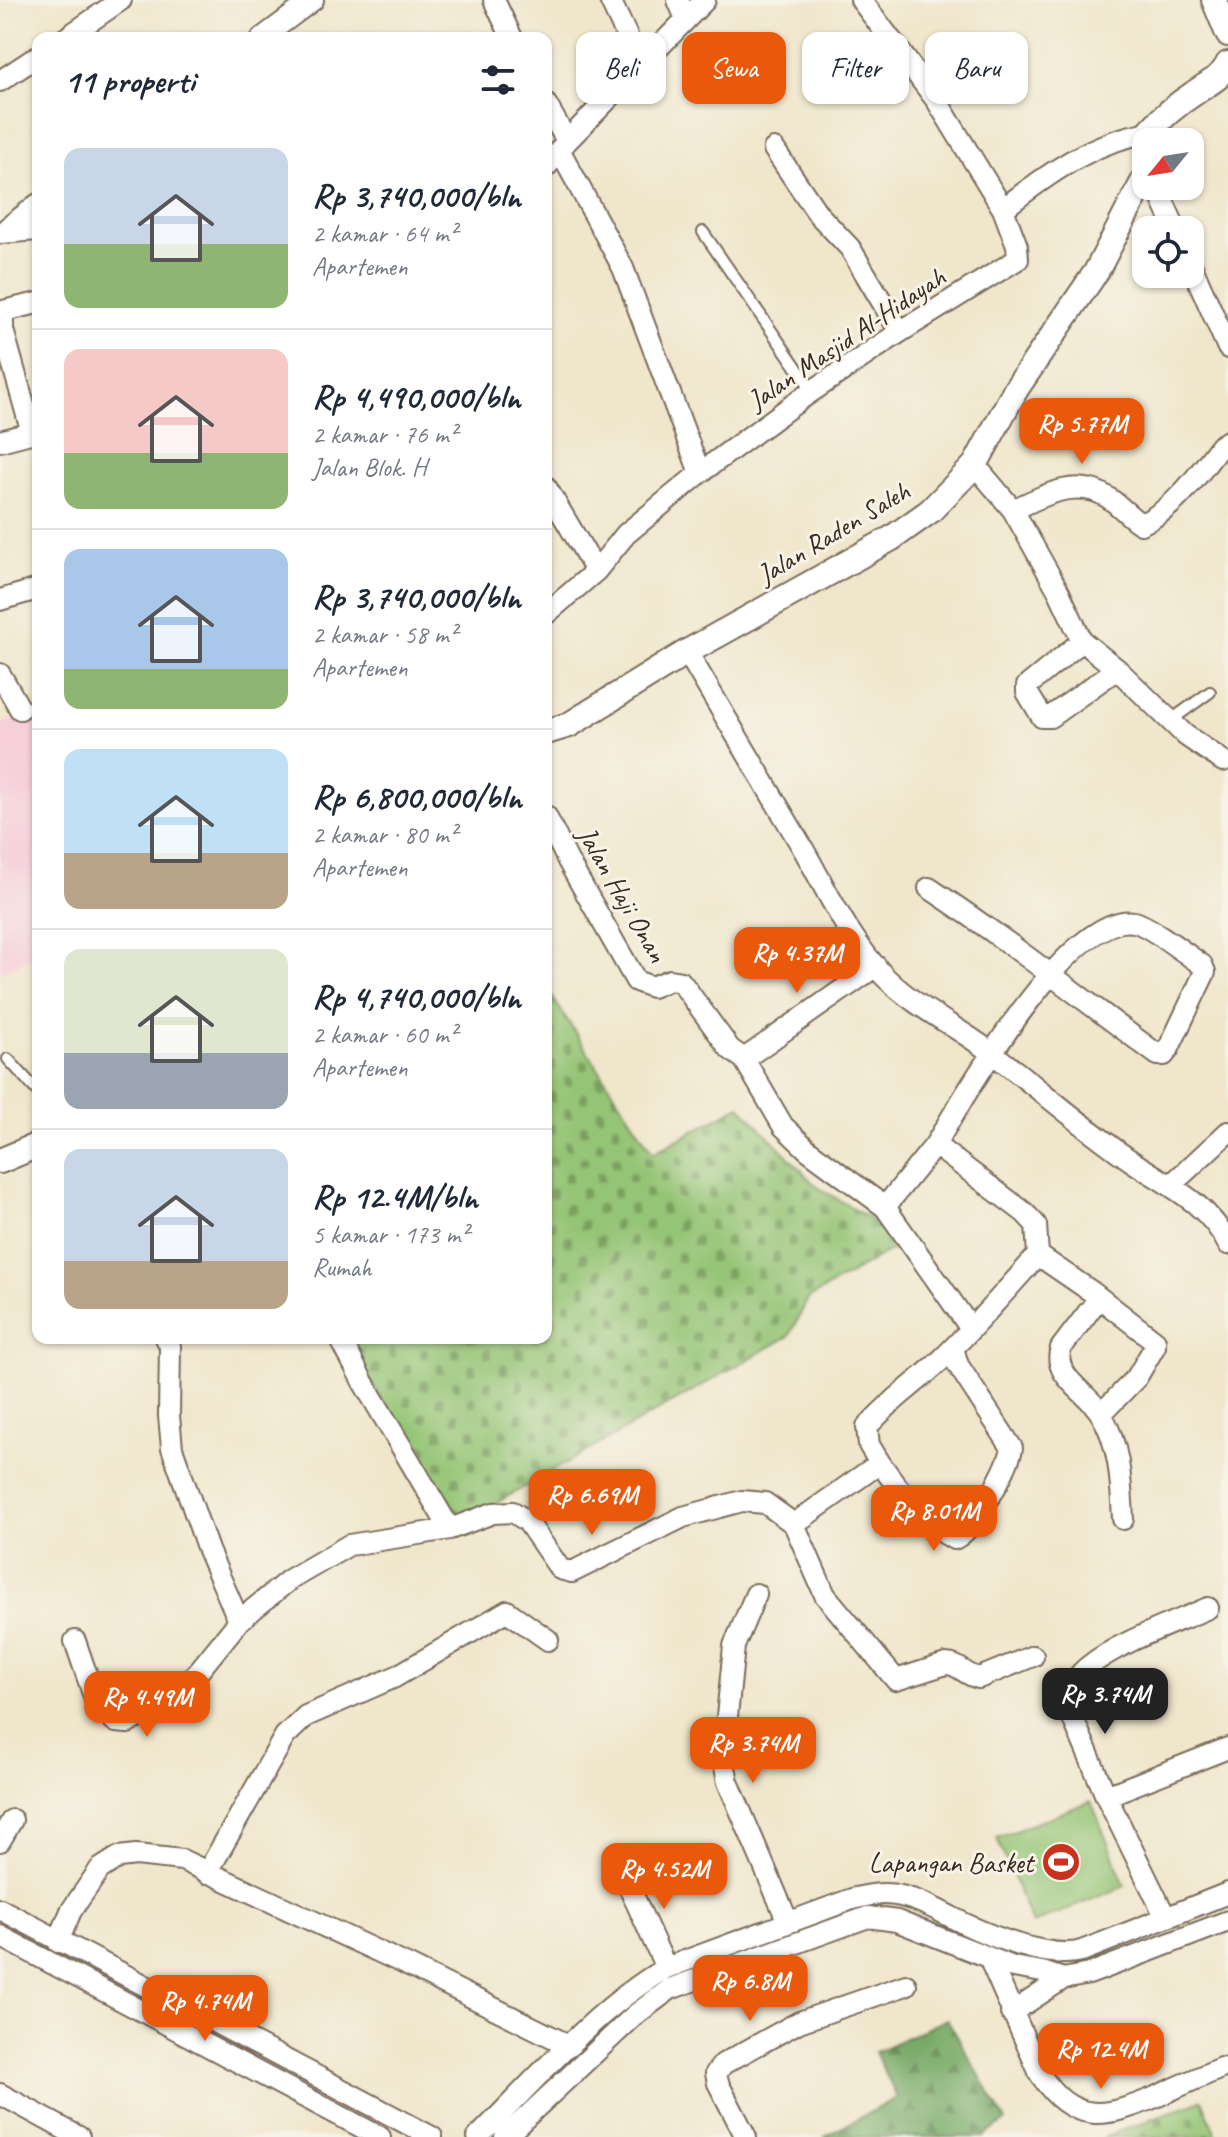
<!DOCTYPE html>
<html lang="id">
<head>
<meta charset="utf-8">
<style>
  :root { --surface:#fff; --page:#f6f6f7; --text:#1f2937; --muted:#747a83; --line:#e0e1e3; --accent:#ea580c }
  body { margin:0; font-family:Caveat,sans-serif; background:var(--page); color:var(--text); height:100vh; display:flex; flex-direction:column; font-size:30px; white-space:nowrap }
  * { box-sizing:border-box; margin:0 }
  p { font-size:26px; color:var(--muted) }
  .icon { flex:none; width:44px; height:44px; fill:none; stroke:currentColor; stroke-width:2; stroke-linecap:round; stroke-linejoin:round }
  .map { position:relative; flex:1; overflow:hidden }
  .details { position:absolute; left:32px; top:32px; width:520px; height:1312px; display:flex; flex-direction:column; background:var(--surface); border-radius:16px; box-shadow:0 2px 6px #0004 }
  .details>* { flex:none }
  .guide { position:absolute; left:576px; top:32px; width:532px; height:72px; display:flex; gap:16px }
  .needle { width:52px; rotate:240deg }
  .tools { position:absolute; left:1132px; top:128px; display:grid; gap:16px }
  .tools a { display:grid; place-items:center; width:72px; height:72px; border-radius:16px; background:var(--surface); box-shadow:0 2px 6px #0004; font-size:40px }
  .price { position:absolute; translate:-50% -68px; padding:0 18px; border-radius:16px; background:var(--accent); color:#fff; font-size:26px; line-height:52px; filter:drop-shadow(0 2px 4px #0008) }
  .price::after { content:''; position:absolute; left:50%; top:48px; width:24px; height:18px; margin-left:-12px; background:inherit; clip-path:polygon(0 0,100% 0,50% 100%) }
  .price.on { background:#222; color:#fff }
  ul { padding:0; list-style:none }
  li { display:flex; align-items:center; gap:24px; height:200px; padding:0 32px }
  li+li { border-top:2px solid var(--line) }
  li span { display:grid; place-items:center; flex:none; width:224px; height:160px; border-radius:16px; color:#555 }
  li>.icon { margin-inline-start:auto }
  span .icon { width:96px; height:96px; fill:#fffc; stroke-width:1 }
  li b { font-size:34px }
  h2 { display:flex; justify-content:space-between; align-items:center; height:96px; padding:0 32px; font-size:34px }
  .chip { padding:0 28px; border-radius:16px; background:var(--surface); box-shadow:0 2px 6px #0004; font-size:28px; line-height:72px }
  .chip.on { background:var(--accent); color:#fff }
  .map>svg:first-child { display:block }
  .built { fill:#f6cfd9 }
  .grass { fill:#94c474; stroke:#687749; stroke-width:2 }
  .forest { fill:url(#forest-firs); stroke:#596a42; stroke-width:2 }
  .cemetery { fill:url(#cemetery-stones); stroke:#687749; stroke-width:2 }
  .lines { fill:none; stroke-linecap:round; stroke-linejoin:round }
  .service-casing { stroke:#7a6c5b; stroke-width:14 }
  .minor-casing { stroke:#7a6c5b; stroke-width:24 }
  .tertiary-casing { stroke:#7a6c5b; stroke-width:28 }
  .service { stroke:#fff; stroke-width:10 }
  .minor { stroke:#fff; stroke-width:20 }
  .tertiary { stroke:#fff; stroke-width:24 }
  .labels { text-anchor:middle; stroke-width:6; stroke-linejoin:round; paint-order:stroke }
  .street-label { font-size:28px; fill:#3b2a1e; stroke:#f7f3e8 }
  .poi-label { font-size:28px; fill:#3b2a1e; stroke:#f7f3e8; text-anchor:end }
</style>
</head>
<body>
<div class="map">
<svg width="1228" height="2137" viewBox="0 0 1228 2137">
  <defs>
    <pattern id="forest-firs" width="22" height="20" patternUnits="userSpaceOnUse" patternTransform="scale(2)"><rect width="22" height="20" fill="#7a6"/><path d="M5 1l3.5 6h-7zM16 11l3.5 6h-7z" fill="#638b53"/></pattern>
    <pattern id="cemetery-stones" width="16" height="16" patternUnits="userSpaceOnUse" patternTransform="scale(2)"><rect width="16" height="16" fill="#94c474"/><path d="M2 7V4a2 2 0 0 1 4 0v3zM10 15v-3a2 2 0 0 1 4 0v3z" fill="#7a9f5f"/></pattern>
  </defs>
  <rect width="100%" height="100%" fill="#f7f3e8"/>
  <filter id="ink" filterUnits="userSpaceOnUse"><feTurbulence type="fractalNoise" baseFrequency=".0125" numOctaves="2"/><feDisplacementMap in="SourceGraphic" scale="16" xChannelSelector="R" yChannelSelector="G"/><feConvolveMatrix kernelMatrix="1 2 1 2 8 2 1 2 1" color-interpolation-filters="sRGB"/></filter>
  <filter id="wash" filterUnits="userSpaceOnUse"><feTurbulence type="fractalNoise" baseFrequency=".006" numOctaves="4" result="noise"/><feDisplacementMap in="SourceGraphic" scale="32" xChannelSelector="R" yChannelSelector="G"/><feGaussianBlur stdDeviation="1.8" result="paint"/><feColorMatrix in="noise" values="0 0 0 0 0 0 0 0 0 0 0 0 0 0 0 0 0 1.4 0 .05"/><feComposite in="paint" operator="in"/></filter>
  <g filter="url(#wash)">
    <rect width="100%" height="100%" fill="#f0e6cb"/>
    <path class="built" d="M38 712V955L0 973V723Z"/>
    <path class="grass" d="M1091 1801 1125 1886 1032 1924 997 1838Z"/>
    <path class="forest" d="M947 2019 1006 2121 983 2137H824L897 2098 875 2052Z"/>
    <path class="cemetery" d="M546 984 551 995 653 1153 740 1106 816 1186 906 1241 808 1299 789 1336 463 1522 357 1361 345 1338H546Z
      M1202 2100 1217 2137H1103Z"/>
  </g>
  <g filter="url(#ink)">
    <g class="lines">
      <defs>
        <path id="service" d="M703 232 813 391
          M1170 721 1210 692
          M8 1059 38 1092"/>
        <path id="minor" d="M494 0 512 38
          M610 0 641 66
          M678 0 686 19
          M861 0 937 101 1003 209
          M66 38 121 0
          M262 38 313 0
          M0 81 38 56
          M546 104 567 141
          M774 149 818 214 850 248 900 332
          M560 151 623 268 700 473
          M546 167 567 141 705 0
          M1156 186 1176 230
          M0 233 38 230
          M1 233 38 204
          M1190 262 1228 348
          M32 433 3 330V311L38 303
          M0 441 38 431
          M975 465 1013 510 1059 592 1082 641 1117 669 1185 735 1223 761
          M546 487 596 571
          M1013 510C1042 496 1077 477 1107 497 1120 505 1128 516 1141 524 1174 510 1199 474 1220 446L1228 441
          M0 600 38 589
          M546 614 596 571 626 534 700 473 805 396 900 332 1018 259 1017 246 1003 209C1045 176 1094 140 1148 133
          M1082 641 1027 686V692L1042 717H1050L1117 669
          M687 652C725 716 763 780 801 845 827 890 848 939 885 977 915 1007 956 1026 989 1051 1038 1087 1083 1128 1133 1162 1169 1186 1208 1203 1228 1244
          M0 674 20 709
          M546 816 568 861 636 981 652 987 670 980 681 982 730 1049 744 1059 783 1126 808 1150 885 1207 971 1329
          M744 1059 876 966
          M1171 1185 1228 1132
          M885 1207 935 1145
          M1038 1255 1092 1292 1155 1341V1346L1137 1377 1101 1414
          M1099 1298 1061 1348C1051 1376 1088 1392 1101 1414 1120 1445 1121 1483 1123 1519
          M166 1338 170 1346 169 1416 172 1448 208 1550 239 1621
          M340 1338 363 1382 450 1529
          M880 1463C900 1491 923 1523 954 1539 973 1532 1009 1468 1012 1448L958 1365 953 1348
          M794 1524 880 1463 869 1445 867 1427C889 1401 917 1383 941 1360 975 1327 1006 1290 1038 1255L1036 1225 1025 1213 935 1145C965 1095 1069 912 1134 922 1147 924 1188 955 1202 965L1205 972 1168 1050 1164 1055H1158C1082 999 1008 940 929 888
          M756 1594 734 1646 723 1757 728 1782 788 1922
          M75 1641 97 1705 116 1722 128 1723 162 1705 189 1683 239 1621 289 1580 349 1545 450 1529 493 1513 513 1512 527 1521 560 1569 572 1572 683 1517 742 1501 765 1503 794 1524 825 1595 896 1680 946 1664C960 1664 965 1676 979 1678L1033 1656
          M1106 1796 1228 1748
          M0 1841 12 1820
          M622 1871 666 1968
          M207 1873 285 1736 306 1716 395 1677 507 1611 548 1640
          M0 1909 432 2137
          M1165 1916 1106 1796 1066 1702C1070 1688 1077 1675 1089 1666 1119 1642 1172 1624 1208 1608
          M0 1936 380 2137
          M58 1942 71 1911 100 1869 119 1857 136 1855 182 1860 407 1965 570 2046
          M989 1958 1040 2074C1073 2127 1108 2117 1158 2096 1179 2086 1200 2077 1221 2068
          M1011 2013 1063 1979
          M0 2094 79 2137
          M478 2137C534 2081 598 2007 666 1968L852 1899C868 1895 883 1892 901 1896 923 1901 943 1913 963 1923 992 1937 1051 1960 1082 1951L1228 1893
          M505 2137 635 2015 670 1989 868 1917 897 1921 1013 1967 1042 1972 1063 1979 1089 1974 1228 1921
          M746 2137 718 2083 716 2073 723 2064 799 2022 906 1985"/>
        <path id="tertiary" d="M1214 0 1228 34
          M1148 142V133C1161 118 1176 105 1193 94 1205 85 1222 78 1228 64
          M546 732 569 725 687 652 892 538 930 511 975 465 1016 389 1096 272 1146 176
          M0 1161 38 1145"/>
      </defs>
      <use href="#service" class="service-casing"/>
      <use href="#minor" class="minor-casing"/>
      <use href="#tertiary" class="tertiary-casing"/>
      <use href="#service" class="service"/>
      <use href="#minor" class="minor"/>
      <use href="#tertiary" class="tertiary"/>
    </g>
  </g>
  <defs>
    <symbol id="stadium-disc" viewBox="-11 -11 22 22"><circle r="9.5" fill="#c8321e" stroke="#f7f3e8"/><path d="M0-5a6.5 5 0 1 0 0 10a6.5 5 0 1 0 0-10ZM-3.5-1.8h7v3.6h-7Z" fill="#fff"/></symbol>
  </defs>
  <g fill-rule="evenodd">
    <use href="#stadium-disc" x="1039" y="1840" width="44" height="44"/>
  </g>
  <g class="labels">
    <g class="street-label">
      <text transform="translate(846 338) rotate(-34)" y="10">Jalan Masjid Al-Hidayah</text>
      <text transform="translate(833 532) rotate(-31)" y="10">Jalan Raden Saleh</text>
      <text transform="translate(623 894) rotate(60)" y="10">Jalan Haji Onan</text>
    </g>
    <g class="poi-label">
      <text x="1033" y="1872">Lapangan Basket</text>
    </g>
  </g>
</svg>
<div class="tools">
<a><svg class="needle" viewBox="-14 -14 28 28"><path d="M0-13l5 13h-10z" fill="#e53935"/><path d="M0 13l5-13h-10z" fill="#747a83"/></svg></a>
<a><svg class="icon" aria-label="locate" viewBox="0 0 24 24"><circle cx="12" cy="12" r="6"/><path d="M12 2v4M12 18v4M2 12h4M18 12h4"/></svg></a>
</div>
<b class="price" style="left:1082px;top:466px">Rp 5.77M</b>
<b class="price" style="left:797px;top:995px">Rp 4.37M</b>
<b class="price" style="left:592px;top:1537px">Rp 6.69M</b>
<b class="price" style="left:934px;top:1553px">Rp 8.01M</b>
<b class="price on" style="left:1105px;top:1736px">Rp 3.74M</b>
<b class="price" style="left:147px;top:1739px">Rp 4.49M</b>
<b class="price" style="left:753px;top:1785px">Rp 3.74M</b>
<b class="price" style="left:664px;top:1911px">Rp 4.52M</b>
<b class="price" style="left:750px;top:2023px">Rp 6.8M</b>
<b class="price" style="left:205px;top:2043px">Rp 4.74M</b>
<b class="price" style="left:1101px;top:2091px">Rp 12.4M</b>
<div class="guide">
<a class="chip">Beli</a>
<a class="chip on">Sewa</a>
<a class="chip">Filter</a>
<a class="chip">Baru</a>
</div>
<section class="details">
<h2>11 properti<svg class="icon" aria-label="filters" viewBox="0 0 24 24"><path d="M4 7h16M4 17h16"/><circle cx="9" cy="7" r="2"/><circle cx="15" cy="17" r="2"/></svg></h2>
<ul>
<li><span style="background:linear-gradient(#c9d6e8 60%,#8fb573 0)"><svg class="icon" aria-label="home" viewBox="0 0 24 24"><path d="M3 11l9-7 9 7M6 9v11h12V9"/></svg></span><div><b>Rp 3,740,000/bln</b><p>2 kamar · 64 m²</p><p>Apartemen</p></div></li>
<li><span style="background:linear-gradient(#f6c9c9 65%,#8fb573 0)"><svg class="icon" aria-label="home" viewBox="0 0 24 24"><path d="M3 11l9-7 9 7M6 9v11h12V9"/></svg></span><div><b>Rp 4,490,000/bln</b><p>2 kamar · 76 m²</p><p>Jalan Blok. H</p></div></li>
<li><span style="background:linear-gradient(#a9c7e8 75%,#8fb573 0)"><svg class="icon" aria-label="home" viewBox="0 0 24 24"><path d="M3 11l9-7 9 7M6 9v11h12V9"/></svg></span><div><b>Rp 3,740,000/bln</b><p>2 kamar · 58 m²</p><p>Apartemen</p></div></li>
<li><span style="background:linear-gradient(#bfe0f5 65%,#b9a48a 0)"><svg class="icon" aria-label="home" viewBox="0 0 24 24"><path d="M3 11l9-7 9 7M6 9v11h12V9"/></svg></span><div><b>Rp 6,800,000/bln</b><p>2 kamar · 80 m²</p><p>Apartemen</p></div></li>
<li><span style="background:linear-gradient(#dfe7d0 65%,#9aa5b1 0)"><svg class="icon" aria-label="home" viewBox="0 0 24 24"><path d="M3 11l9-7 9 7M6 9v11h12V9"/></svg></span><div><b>Rp 4,740,000/bln</b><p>2 kamar · 60 m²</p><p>Apartemen</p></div></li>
<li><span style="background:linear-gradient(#c9d6e8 70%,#b9a48a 0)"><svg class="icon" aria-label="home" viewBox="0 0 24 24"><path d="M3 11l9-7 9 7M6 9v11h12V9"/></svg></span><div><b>Rp 12.4M/bln</b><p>5 kamar · 173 m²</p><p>Rumah</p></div></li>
</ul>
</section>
</div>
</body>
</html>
